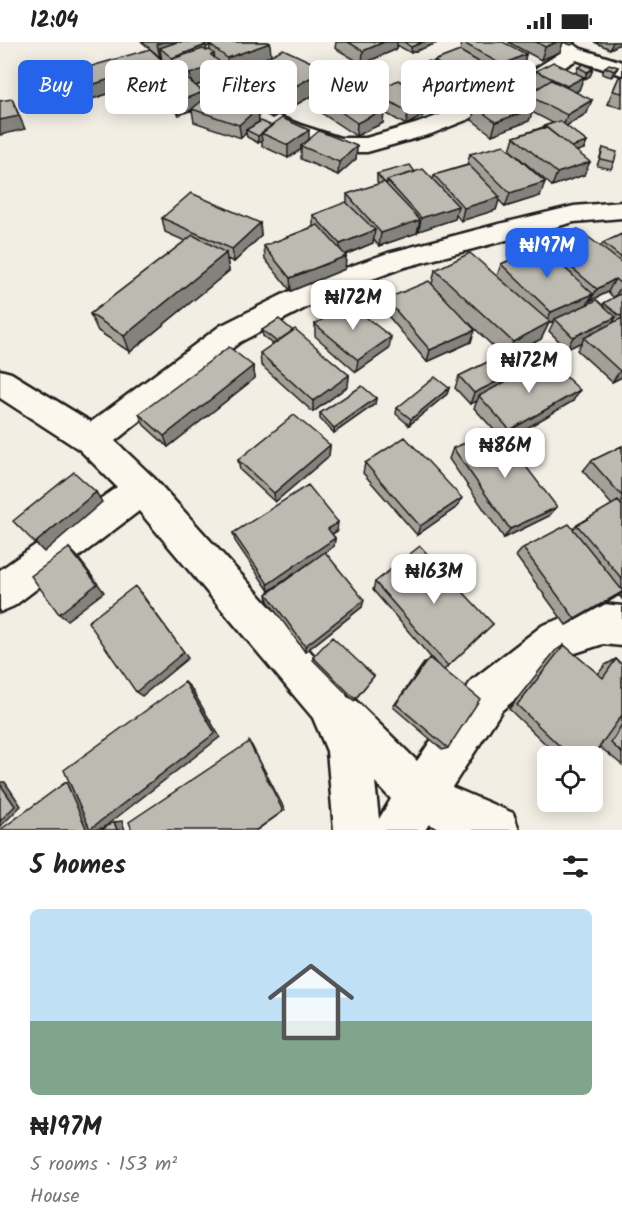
<!DOCTYPE html>
<html lang="en">
<head>
<meta charset="utf-8">
<style>
  :root { --surface:#fff; --page:#f2f2f2; --text:#222; --muted:#767676; --accent:#2563eb }
  body { margin:0; font-family:Kalam,sans-serif; background:var(--page); color:var(--text); height:100vh; display:flex; flex-direction:column; font-size:22px; white-space:nowrap }
  * { box-sizing:border-box; margin:0 }
  p { font-size:20px; color:var(--muted) }
  .icon { flex:none; width:33px; height:33px; fill:none; stroke:currentColor; stroke-width:2; stroke-linecap:round; stroke-linejoin:round }
  .map { position:relative; height:788px; overflow:hidden }
  .side { display:flex; flex-direction:column; background:var(--surface); flex:1 }
  .side>* { flex:none }
  .guide { position:absolute; left:18px; top:18px; width:586px; height:54px; display:flex; gap:12px }
  .controls { position:absolute; left:537px; top:704px; display:grid; gap:12px }
  .controls a { display:grid; place-items:center; width:66px; height:66px; border-radius:9px; background:var(--surface); box-shadow:0 3px 15px #0003; font-size:30px }
  .price { position:absolute; translate:-50% -51px; padding:0 14px; border-radius:12px; background:#fff; color:#222; font-size:20px; line-height:39px; filter:drop-shadow(0 2px 3px #0008) }
  .price::after { content:''; position:absolute; left:50%; top:36px; width:18px; height:14px; margin-left:-9px; background:inherit; clip-path:polygon(0 0,100% 0,50% 100%) }
  .price.current { background:var(--accent); color:#fff }
  ul { padding:0; list-style:none }
  li { display:grid; align-content:center; gap:12px; height:318px; padding:0 30px }
  li span { display:grid; place-items:center; height:186px; border-radius:9px; color:#555 }
  li>.icon { margin-inline-start:auto }
  span .icon { width:108px; height:108px; fill:#fffc; stroke-width:1 }
  li b { font-size:26px }
  h2 { display:flex; justify-content:space-between; align-items:center; height:72px; padding:0 30px; font-size:26px }
  .tag { padding:0 21px; border-radius:9px; background:var(--surface); box-shadow:0 3px 15px #0003; font-size:21px; line-height:54px }
  .tag.current { background:var(--accent); color:#fff }
  .status { display:flex; justify-content:space-between; align-items:center; height:42px; padding:0 30px; background:var(--surface); direction:ltr }
  .status svg { height:16px; fill:currentColor }
  .map>svg:first-child { display:block }
  .lines { fill:none; stroke-linecap:round; stroke-linejoin:round }
  .minor-casing { stroke:#1c1c1c; stroke-width:5 }
  .minor { fill:#fbf7ec; fill-rule:evenodd }
  .wall { fill:#a3a098; stroke:#1c1c1c; stroke-width:1.5; fill-rule:evenodd }
  .shaded-wall { fill:#84827c; stroke:#1c1c1c; stroke-width:1.5 }
  .building { fill:#bdbab1; stroke:#1c1c1c; stroke-width:1.5 }
</style>
</head>
<body>
<div class="status"><b>12:04</b><svg viewBox="0 0 49 12"><path d="M0 12V9h3v3zM5 12V6h3v6zM10 12V3h3v9zM15 12V0h3v12zM26 1h20v11H26zM47 4h2v5h-2z"/></svg></div>
<div class="map">
<svg width="622" height="788" viewBox="0 0 622 788">
  <rect width="100%" height="100%" fill="#f2eee4"/>
  <filter id="ink" filterUnits="userSpaceOnUse"><feTurbulence type="fractalNoise" baseFrequency=".0167" numOctaves="2"/><feDisplacementMap in="SourceGraphic" scale="12" xChannelSelector="R" yChannelSelector="G"/><feConvolveMatrix kernelMatrix="1 2 1 2 8 2 1 2 1" color-interpolation-filters="sRGB"/></filter>
  <g filter="url(#ink)">
    <g class="lines">
      <defs>
        <path id="minor" d="M546 0H570L581 7 622 20V33L576 18 550 34 522 56 431 92 367 110H338L287 94 252 80 213 56 209 52 213 48 220 46 227 48 268 70 303 84 340 96H366L415 82 508 48 536 26 560 11Z
          M622 160V176L574 180 499 200 405 225 332 252 240 300 115 399 154 436 343 646 347 655 356 659 417 719 472 638 543 583 603 562 622 564V604L603 602 569 613 502 668 452 745 513 771 519 788H443L429 782 425 788H334L327 709 313 676 139 469 14 564 0 570V528L117 445 80 408 0 356V328L11 331 91 380 220 284 312 238 388 211 499 182 574 164ZM375 740 391 757 379 777Z"/>
      </defs>
      <use href="#minor" class="minor-casing"/>
      <use href="#minor" class="minor"/>
    </g>
    <path class="wall" d="M142 0H268L271 13 326 27V46L272 76 258 68 259 80 309 97 357 104 356 117 338 133 301 117V107L288 116 262 104V99L258 101 247 95 246 91 241 96 194 80 192 68 179 73 150 47 148 39 92 57 79 42 75 29 162 19 161 14 160 15ZM210 4V8L207 9 206 5ZM264 17 228 35 230 53 251 64 204 57 203 50 196 44 223 34 221 23 229 29ZM163 20 170 26 165 28Z
      M336 0H437V1L411 11 397 3V7L362 22 335 6Z
      M462 0 526 12 523 25 499 36 495 33 492 43 466 54 465 53 464 55 432 70 430 68V70L406 83 384 70 383 81 356 94 323 72 324 58 373 61 374 50 403 41 405 28 434 22V19L460 9Z
      M508 0H563L560 10 541 18Z
      M563 0H577L571 3Z
      M594 0H622V1L610 7Z
      M578 25 593 27 590 34 585 37 583 36 579 48 576 50 587 71 566 84 587 100 584 107 577 109 584 133 552 144 510 108 514 95 543 85 544 84 553 81 532 70 529 79 492 93 472 78 475 65 525 60 527 53 539 46 532 42 536 29 576 31Z
      M605 25H618L615 32 611 35 602 32Z
      M619 35H622V66L607 62Z
      M603 106 614 120 611 127 597 124Z
      M470 112 540 154 505 165 499 158 496 168 461 179 456 173 455 177 419 189 418 188 417 191 379 204 374 198 373 201 345 213 346 214 345 227 291 249 265 217 264 204 313 185V173L347 161V152L378 142 377 139V132L415 130 433 138 434 133 467 123Z
      M162 176 260 181 261 194 234 220 227 217 229 229 130 310 98 289 90 272 185 199 165 190Z
      M622 192V335L612 340 577 308 582 300 567 307 549 289 554 279 549 281 541 297 508 315 511 319 573 359 506 398 549 474 504 496 449 417 453 406 495 389 474 366 477 359 470 362 455 346 459 334 502 313 469 281 471 300 427 320 384 269 386 257 432 242 435 228 497 234 501 222 514 216 508 211 511 204 537 207H544L545 203 601 205 603 201ZM608 250 614 256 604 261 603 263 587 262 589 258 590 259Z
      M315 282 389 307 356 330 315 294Z
      M262 288 293 289 349 333 348 344 313 370 261 323 260 311 273 302 263 294Z
      M253 324 255 336 168 405 144 383 139 372Z
      M449 346 447 352 409 383 396 372 397 366Z
      M376 356 375 362 334 391 320 377V371Z
      M330 403 329 414 275 460 240 428 238 418Z
      M622 404V557L619 553 566 583 516 514 523 506 573 487 577 483 612 463 583 429 591 419Z
      M365 421 457 465 417 493 363 431Z
      M337 489 332 492 335 496 334 504 325 510 362 565 305 610 268 559 267 552 307 523 269 549 235 499 233 491Z
      M375 540 493 582 444 628 448 706 443 708 393 665 424 621 439 625 373 548Z
      M564 603 598 632 605 623 616 617 622 623V723L600 705 592 714H558L509 667 555 609Z
      M313 615 374 634 354 659 313 618Z"/>
    <path class="shaded-wall" d="M162 0H190L160 6 161 14 160 15 157 2Z
      M203 0H221L209 2 210 4 206 5 208 16 172 17 174 29 172 16 204 4Z
      M384 0H397V7L362 22 363 9Z
      M423 0H437V1L411 11V5Z
      M557 0H563L560 10 541 18 545 5Z
      M613 0H622V1L610 7Z
      M270 1 271 14 229 29 227 16Z
      M214 12 216 23 221 21 223 34 192 45 190 32 211 13Z
      M526 12 523 25 499 36 502 23Z
      M164 20 166 33 147 34 148 39 92 57 88 44Z
      M618 25 615 32 611 35 614 29Z
      M326 27V46L272 76 271 58Z
      M593 27 590 34 585 37 587 30Z
      M496 30 492 43 466 54 469 41Z
      M584 35 579 48 563 57 567 44Z
      M467 42 464 55 432 70 434 56Z
      M203 50 205 63 179 73 176 60Z
      M12 57 25 87 0 93V78Z
      M432 57 430 70 406 83 408 70Z
      M592 58 587 71 563 86 567 73Z
      M258 66 259 80 246 88V91L241 96 239 83Z
      M534 66 529 79 492 93 496 80Z
      M384 68 383 81 356 94 357 81Z
      M309 88V101L301 104V107L288 116V103Z
      M261 92 262 99 258 101V94Z
      M587 100 584 107 567 112 570 105Z
      M357 104 356 117 338 133 339 120Z
      M590 120 584 133 552 144 557 131Z
      M545 140 540 154 505 165 510 151Z
      M500 155 496 168 461 179 464 166Z
      M458 164 455 177 419 189 421 176Z
      M420 178 417 191 379 204 381 191Z
      M260 181 261 194 234 220 232 207Z
      M375 188 373 201 339 215 340 202Z
      M226 211 229 229 130 310 124 294Z
      M346 214 345 227 291 249 290 236Z
      M615 237 608 250 590 259 597 247Z
      M622 243V252L614 256Z
      M593 252 586 264 555 277 554 279 549 281 541 297 506 316 513 300 545 282 551 270Z
      M616 275 609 287 584 296 582 300 567 307 573 295Z
      M475 288 471 300 427 320 430 308Z
      M391 295 389 307 356 330 358 318Z
      M253 324 255 336 168 405 164 394Z
      M520 328 514 340 479 354 477 359 470 362 474 351Z
      M622 328V335L612 340 620 329Z
      M349 333 348 344 313 370V359Z
      M449 346 447 352 409 383 411 377Z
      M580 348 573 359 505 399 510 388Z
      M376 356 375 362 334 391V386Z
      M330 403 329 414 275 460 274 451Z
      M96 450 102 460 44 510 35 501Z
      M462 456 457 465 417 493 420 484Z
      M557 465 549 474 504 496 510 487Z
      M338 480 337 489 327 495 328 487Z
      M335 496 334 504 269 549 268 542Z
      M69 506 77 514 104 550 67 578 59 572Z
      M141 551 188 616 142 654 136 650Z
      M622 551 613 557 566 583 575 577Z
      M364 558 362 565 305 610V604Z
      M185 640 191 646 220 695 103 786 92 788H84L66 740 76 741Z
      M249 700 252 704 285 768 257 788H256Z
      M0 740H5L21 764 0 785Z
      M122 779 125 788H117L114 780Z"/>
    <path class="building" d="M177 0H201L206 3 172 16 160 6Z
      M214 0H268L270 1 227 16 209 2Z
      M348 0H384L363 9Z
      M404 0H423L411 5Z
      M462 0H503L526 12 502 23Z
      M536 0H557L545 5Z
      M150 7 164 20 88 44 75 29Z
      M203 7 206 9 210 8 214 12 211 13 221 21 190 32 172 17Z
      M283 7 326 27 271 58 228 35Z
      M460 9 496 30 469 41 434 19Z
      M429 19 467 42 434 56 413 42 421 39 405 28Z
      M553 20 584 35 567 44 536 29Z
      M584 22 593 27 587 30 578 25Z
      M609 22 618 25 614 29 605 25Z
      M173 25 203 50 176 60 147 34Z
      M619 35H622V51L613 49Z
      M398 38 432 57 408 70 374 50Z
      M551 38 592 58 567 73 527 53Z
      M350 46 384 68 357 81 324 58Z
      M512 51 534 66 496 80 475 65Z
      M210 52 258 66 239 83 192 67Z
      M12 57 19 74 0 78V59Z
      M282 76 309 88 288 103 261 91Z
      M261 79 272 84 258 94 246 88Z
      M560 79 587 100 571 105 544 84Z
      M546 85 590 120 557 131 514 95Z
      M319 89 357 104 339 120 301 104Z
      M504 103 545 140 510 151 470 112Z
      M603 106 617 110 614 120 600 117Z
      M410 123 415 130 387 138V141L384 140 377 132Z
      M469 123 500 155 464 166 434 133Z
      M423 127 458 164 421 176 387 138Z
      M384 140 420 178 381 191 347 152Z
      M191 151 260 181 232 207 162 176Z
      M346 160 375 188 340 202 313 173Z
      M318 183 346 214 290 236 264 204Z
      M578 187 622 221V243L615 237 597 247 545 203Z
      M622 192V216L603 201Z
      M193 193 226 211 124 294 90 272Z
      M528 198 537 207 521 214 511 204Z
      M542 205 593 252 551 270 501 222Z
      M470 211 550 280 513 300 435 228Z
      M429 239 475 288 430 308 386 257Z
      M622 251V273L620 274 604 261Z
      M597 258 616 275 573 295 555 277Z
      M348 261 391 295 358 318 315 282Z
      M622 276V328L620 329 584 296Z
      M279 277 293 289 277 300 262 288Z
      M295 287 349 333 313 359 260 311Z
      M229 305 253 324 164 394 139 372Z
      M528 310 539 321 520 330V328L511 319Z
      M504 312 520 328 474 351 459 334Z
      M547 317 580 348 510 388 479 354Z
      M435 335 449 346 411 377 397 366Z
      M362 344 376 356 334 386 320 371Z
      M294 373 330 403 274 451 238 418Z
      M498 388 557 465 510 487 453 406Z
      M405 395 462 456 420 484 365 421Z
      M622 404V454L591 419Z
      M74 430 96 450 35 501 13 479Z
      M308 443 338 480 328 487 335 496 268 542 233 491Z
      M618 459 622 464V537L577 483Z
      M569 482 622 548V550L575 577 523 506Z
      M420 504 493 582 448 624 375 540Z
      M69 506 97 542 59 572 31 534Z
      M325 510 364 558 305 604 267 552Z
      M135 544 184 610 136 650 88 580Z
      M332 595 374 634 355 657 313 615Z
      M564 603 603 636 616 617 622 623V673L592 715V714H570L517 663Z
      M429 616 480 657 448 706 396 662Z
      M185 640 215 691 90 787 64 728Z
      M622 682V711L611 701Z
      M249 700 283 769 256 788H132L129 780Z
      M66 740 86 786 84 788H0Z
      M0 742 15 764 0 779Z
      M114 780 117 788H101Z"/>
  </g>
</svg>
<div class="controls">
<a><svg class="icon" aria-label="locate" viewBox="0 0 24 24"><circle cx="12" cy="12" r="6"/><path d="M12 2v4M12 18v4M2 12h4M18 12h4"/></svg></a>
</div>
<b class="price current" style="left:547px;top:237px">₦197M</b>
<b class="price" style="left:353px;top:289px">₦172M</b>
<b class="price" style="left:529px;top:352px">₦172M</b>
<b class="price" style="left:505px;top:437px">₦86M</b>
<b class="price" style="left:434px;top:563px">₦163M</b>
<div class="guide">
<a class="tag current">Buy</a>
<a class="tag">Rent</a>
<a class="tag">Filters</a>
<a class="tag">New</a>
<a class="tag">Apartment</a>
</div>
</div>
<section class="side">
<h2>5 homes<svg class="icon" aria-label="filters" viewBox="0 0 24 24"><path d="M4 7h16M4 17h16"/><circle cx="9" cy="7" r="2"/><circle cx="15" cy="17" r="2"/></svg></h2>
<ul>
<li><span style="background:linear-gradient(#bfe0f5 60%,#7fa58c 0)"><svg class="icon" aria-label="home" viewBox="0 0 24 24"><path d="M3 11l9-7 9 7M6 9v11h12V9"/></svg></span><div><b>₦197M</b><p>5 rooms · 153 m²</p><p>House</p></div></li>
</ul>
</section>
</body>
</html>
